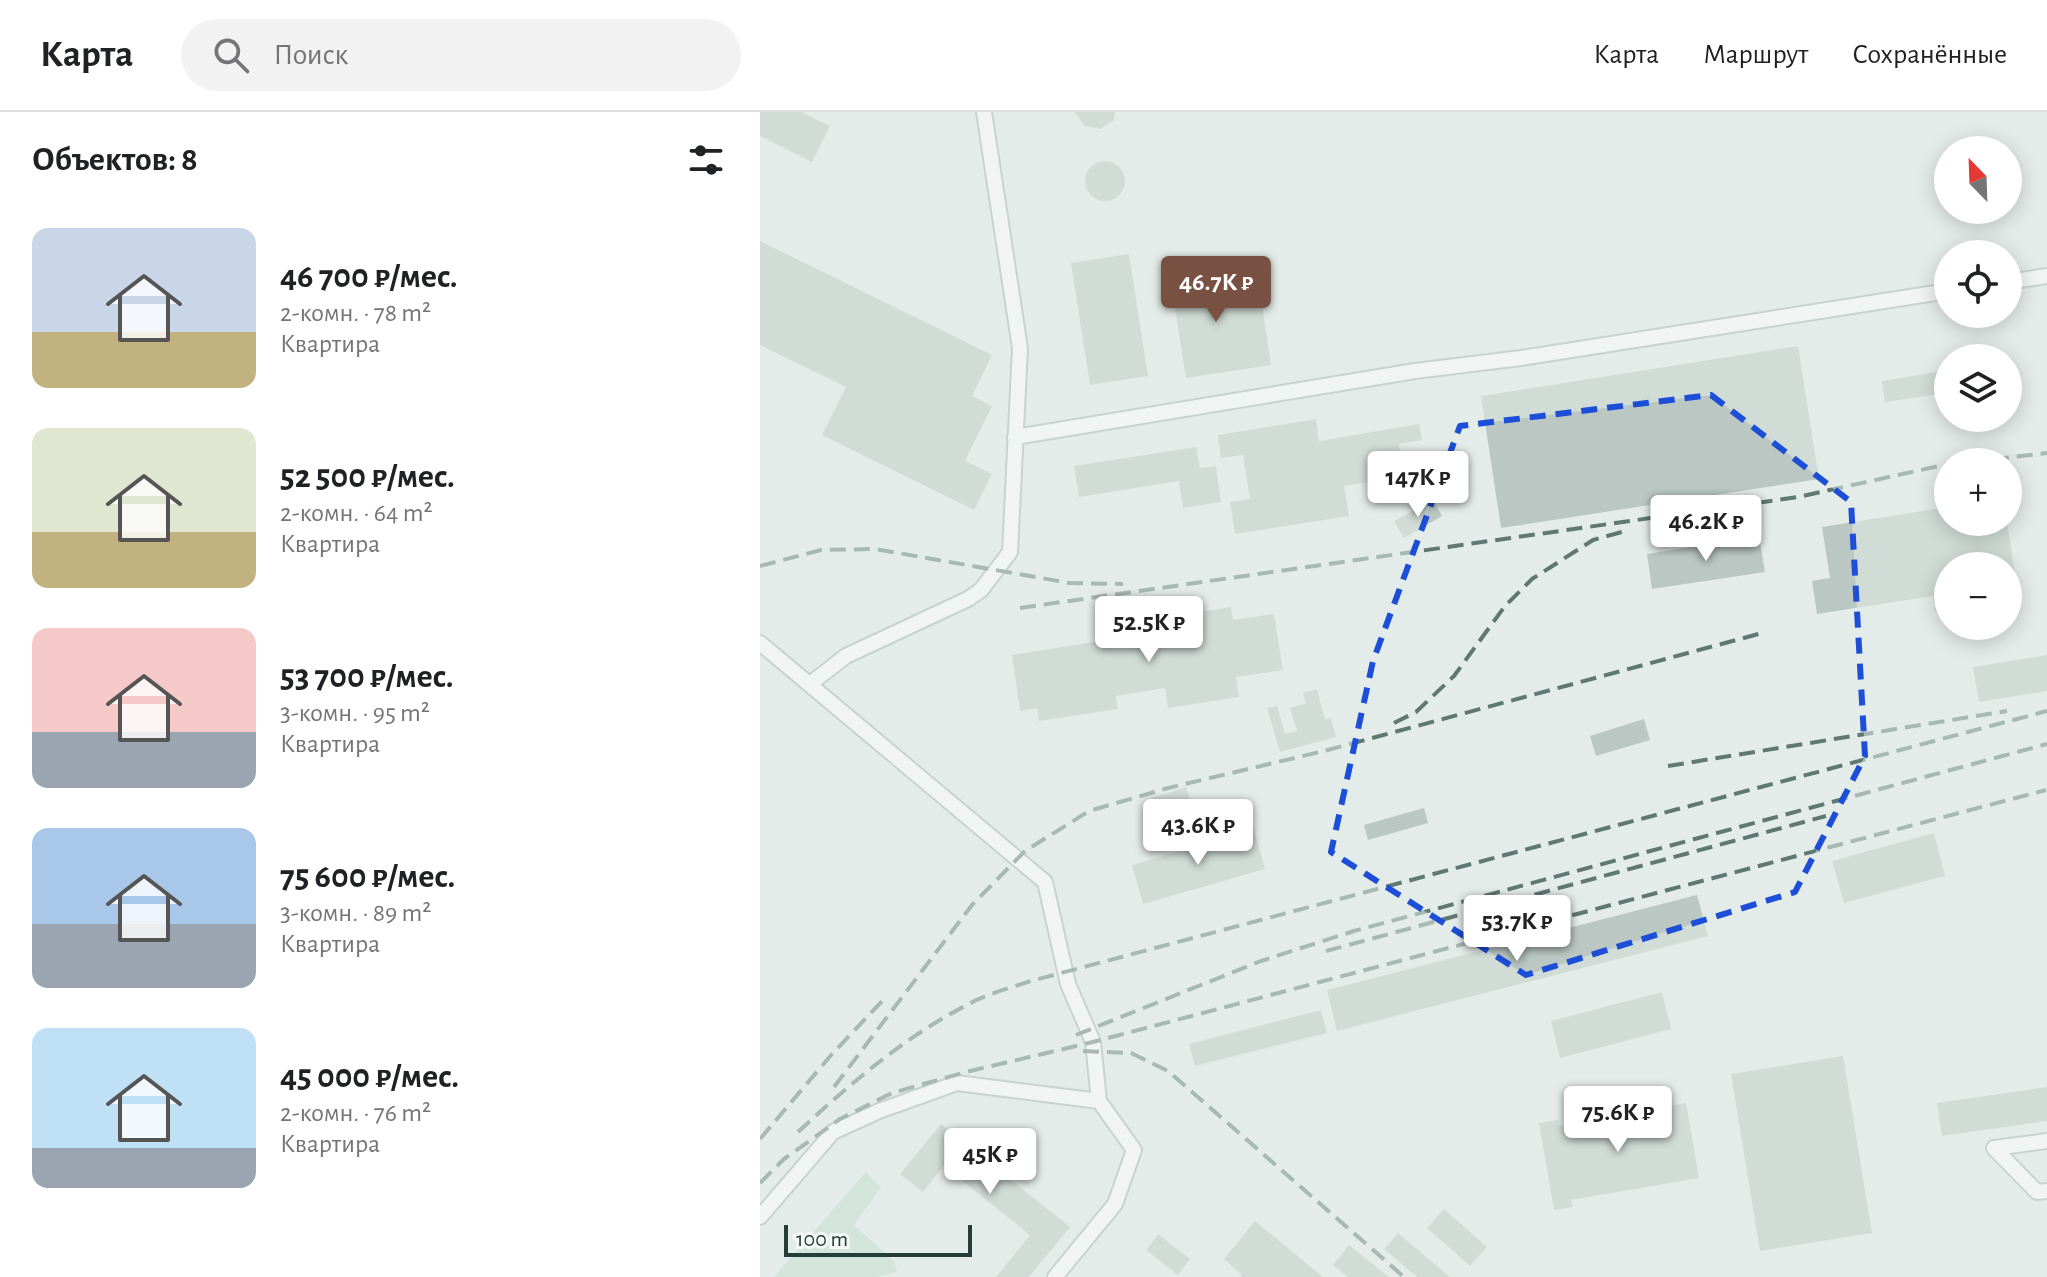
<!DOCTYPE html>
<html lang="ru">
<head>
<meta charset="utf-8">
<style>
  :root { --surface:#fff; --page:#f2f2f2; --text:#202124; --muted:#757577; --line:#e0e0e0; --accent:#795143 }
  body { margin:0; font-family:"Alegreya Sans",sans-serif; background:var(--page); color:var(--text); height:100vh; display:flex; flex-direction:column; font-size:30px; white-space:nowrap }
  * { box-sizing:border-box; margin:0 }
  p { font-size:26px; color:var(--muted) }
  .icon { flex:none; width:44px; height:44px; fill:none; stroke:currentColor; stroke-width:2; stroke-linecap:round; stroke-linejoin:round }
  .map { position:relative; flex:1; overflow:hidden }
  .sheet { display:flex; flex-direction:column; background:var(--surface); width:760px }
  .sheet>* { flex:none }
  .needle { width:52px; rotate:337deg }
  .buttons { position:absolute; left:1174px; top:24px; display:grid; gap:16px }
  .buttons a { display:grid; place-items:center; width:88px; height:88px; border-radius:50%; background:var(--surface); box-shadow:0 4px 20px #0003; font-size:40px }
  .scale { position:absolute; left:24px; bottom:20px; width:188px; box-sizing:border-box; padding-left:8px; border:4px solid #253d37; border-top:0; font-size:22px; line-height:28px; white-space:nowrap; color:#253d37; -webkit-text-stroke:6px #f5f9f7; paint-order:stroke }
  .price { position:absolute; translate:-50% -68px; padding:0 18px; border-radius:8px; background:#fff; color:#222; font-size:26px; line-height:52px; filter:drop-shadow(0 2px 4px #0008) }
  .price::after { content:''; position:absolute; left:50%; top:48px; width:24px; height:18px; margin-left:-12px; background:inherit; clip-path:polygon(0 0,100% 0,50% 100%) }
  .price.on { background:var(--accent); color:#fff }
  ul { padding:0; list-style:none }
  li { display:flex; align-items:center; gap:24px; height:200px; padding:0 32px }
  li span { display:grid; place-items:center; flex:none; width:224px; height:160px; border-radius:16px; color:#555 }
  li>.icon { margin-inline-start:auto }
  span .icon { width:96px; height:96px; fill:#fffc; stroke-width:1 }
  li b { font-size:34px }
  h2 { display:flex; justify-content:space-between; align-items:center; height:96px; padding:0 32px; font-size:34px }
  header { display:flex; align-items:center; gap:48px; box-sizing:border-box; height:112px; padding:0 40px; background:var(--surface); border-bottom:2px solid var(--line) }
  header strong { font-size:38px }
  nav { display:flex; gap:44px; margin-inline-start:auto; font-size:28px }
  .search { width:560px; height:72px; background:var(--page); display:flex; align-items:center; gap:20px; box-sizing:border-box; padding:0 28px; border-radius:44px; color:var(--muted); font-size:30px }
  main { display:flex; flex:1; min-height:0 }
  .map>svg:first-child { display:block }
  .green { fill:#bfdbc8 }
  .building { fill:#bac7c2 }
  .lines { fill:none; stroke-linecap:round; stroke-linejoin:round }
  .minor-casing { stroke:#a7b4b0; stroke-width:18 }
  .minor { stroke:#fff; stroke-width:14 }
  .rail { stroke:#607872; stroke-width:4; stroke-dasharray:16 8; stroke-linecap:butt }
  .marked { fill:none; stroke:#1d4ed8; stroke-width:6; stroke-dasharray:16 10; stroke-linejoin:round }
</style>
</head>
<body>
<header>
<strong>Карта</strong>
<div class="search"><svg class="icon" aria-label="search" viewBox="0 0 24 24"><circle cx="10" cy="10" r="6"/><path d="M15 15l6 6"/></svg>Поиск</div>
<nav><a>Карта</a><a>Маршрут</a><a>Сохранённые</a></nav>
</header>
<main>
<section class="sheet">
<h2>Объектов: 8<svg class="icon" aria-label="filters" viewBox="0 0 24 24"><path d="M4 7h16M4 17h16"/><circle cx="9" cy="7" r="2"/><circle cx="15" cy="17" r="2"/></svg></h2>
<ul>
<li><span style="background:linear-gradient(#c9d6e8 65%,#c2b280 0)"><svg class="icon" aria-label="home" viewBox="0 0 24 24"><path d="M3 11l9-7 9 7M6 9v11h12V9"/></svg></span><div><b>46 700 ₽/мес.</b><p>2-комн. · 78 m²</p><p>Квартира</p></div></li>
<li><span style="background:linear-gradient(#dfe7d0 65%,#c2b280 0)"><svg class="icon" aria-label="home" viewBox="0 0 24 24"><path d="M3 11l9-7 9 7M6 9v11h12V9"/></svg></span><div><b>52 500 ₽/мес.</b><p>2-комн. · 64 m²</p><p>Квартира</p></div></li>
<li><span style="background:linear-gradient(#f6c9c9 65%,#9aa5b1 0)"><svg class="icon" aria-label="home" viewBox="0 0 24 24"><path d="M3 11l9-7 9 7M6 9v11h12V9"/></svg></span><div><b>53 700 ₽/мес.</b><p>3-комн. · 95 m²</p><p>Квартира</p></div></li>
<li><span style="background:linear-gradient(#a9c7e8 60%,#9aa5b1 0)"><svg class="icon" aria-label="home" viewBox="0 0 24 24"><path d="M3 11l9-7 9 7M6 9v11h12V9"/></svg></span><div><b>75 600 ₽/мес.</b><p>3-комн. · 89 m²</p><p>Квартира</p></div></li>
<li><span style="background:linear-gradient(#bfe0f5 75%,#9aa5b1 0)"><svg class="icon" aria-label="home" viewBox="0 0 24 24"><path d="M3 11l9-7 9 7M6 9v11h12V9"/></svg></span><div><b>45 000 ₽/мес.</b><p>2-комн. · 76 m²</p><p>Квартира</p></div></li>
</ul>
</section>
<div class="map">
<svg width="1287" height="1165" viewBox="0 0 1287 1165">
  <rect width="100%" height="100%" fill="#e4ece9"/>
  <path class="green" d="M106 1060 121 1075 94 1113 134 1149 137 1160 117 1165H14Z"/>
  <path class="building" d="M0 0H41L70 14 52 50 0 24Z
    M315 0H355L354 8 340 17 324 14Z
    M325 69a20 20 0 1 1 40 0a20 20 0 1 1-40 0Z
    M0 129 232 243 212 284 232 294 205 349 232 362 214 398 62 323 86 275 0 233Z
    M369 142 388 264 330 273 311 151Z
    M450 146 457 192 501 185 511 253 426 266 408 152Z
    M1038 234 1059 367 741 416 721 284Z
    M1188 258V302H1183L1180 282 1125 290 1122 269Z
    M556 307 559 329 659 312 662 328 639 332 644 364 584 374 589 404 475 422 470 390 490 387 483 343 461 346 458 323Z
    M436 335 440 356 456 354 461 390 423 396 419 369 319 385 314 354Z
    M673 388 682 404 644 426 634 409Z
    M1188 395V410H1247L1259 487 1248 488V454H1188V498L1175 500 1173 484 1057 502 1052 469 1070 466 1062 415Z
    M999 424 1005 460 892 477 887 442Z
    M471 495 473 508 514 502 523 558 476 565 479 585 408 596 405 576 356 584 358 597 279 609 277 596 260 599 252 543 340 529 338 516Z
    M1287 543V579L1219 590 1213 555Z
    M557 577 565 608 571 606 576 625 520 640 507 596 517 594 525 622 537 619 530 596 546 591 543 581Z
    M884 607 890 628 836 644 830 624Z
    M426 675 432 694 397 705 392 686Z
    M664 696 668 711 608 728 604 713Z
    M494 718 505 757 383 792 372 753Z
    M1174 721 1185 764 1084 791 1072 749Z
    M937 783 948 824 577 919 567 878Z
    M902 880 911 917 800 946 791 909Z
    M561 898 567 921 435 954 429 932Z
    M1083 944 1112 1121 1000 1139 971 962Z
    M1287 975V1009L1182 1024 1177 991Z
    M926 991 939 1066 811 1088 813 1095 794 1098 779 1011 798 1008 799 1014Z
    M181 1012 310 1115 269 1165H236L270 1123 184 1054 163 1080 140 1062Z
    M684 1097 727 1135 710 1154 667 1116Z
    M495 1109 563 1165H480L482 1163 464 1147Z
    M638 1121 690 1165H657L624 1137Z
    M398 1122 430 1147 418 1163 386 1138Z
    M589 1133 629 1165H588L573 1153Z"/>
  <g class="lines">
    <defs>
      <path id="minor" d="M1248 170 1287 164
        M255 325 655 259 761 246 1188 179
        M0 531 285 770 308 872 333 930 339 989 374 1038 355 1092 295 1165
        M50 572 86 544 208 487 221 478 250 440 260 236 224 0
        M1287 1029 1234 1036 1277 1080 1287 1079
        M0 1105 73 1020 119 999 197 971 339 989"/>
    </defs>
    <use href="#minor" class="minor-casing"/>
    <use href="#minor" class="minor"/>
    <path class="rail" d="M1209 350 1287 341
      M0 454 61 438 115 437 310 471 363 472
      M260 496 1038 385 1188 352
      M634 611 656 600 694 564 745 494 772 467 833 428 869 418
      M908 654 1247 599
      M566 839 1066 704
      M316 923 501 849 594 819 1287 632
      M323 939 371 941 408 959 644 1165
      M74 975 212 793 265 739 329 699 408 676 564 639 1006 520
      M38 1020C90 972 143 926 207 893 226 882 250 876 271 869L1287 599
      M0 1027 72 942 127 884
      M0 1071 24 1047 80 1007 132 981 206 960 333 930 1286 678"/>
  </g>
  <path d="M0 0H1287V1165H0ZM951 283 1091 390 1105 644 1035 780 766 863 571 740 613 549 700 314Z" fill="#e4ece9" fill-opacity=".55" fill-rule="evenodd"/>
  <path class="marked" d="M951 283 1091 390 1105 644 1035 780 766 863 571 740 613 549 700 314Z"/>
</svg>
<div class="buttons">
<a><svg class="needle" viewBox="-14 -14 28 28"><path d="M0-13l5 13h-10z" fill="#e53935"/><path d="M0 13l5-13h-10z" fill="#757577"/></svg></a>
<a><svg class="icon" aria-label="locate" viewBox="0 0 24 24"><circle cx="12" cy="12" r="6"/><path d="M12 2v4M12 18v4M2 12h4M18 12h4"/></svg></a>
<a><svg class="icon" aria-label="layers" viewBox="0 0 24 24"><path d="M12 4l9 5-9 5-9-5zM3 14l9 5 9-5"/></svg></a>
<a>+</a>
<a>−</a>
</div>
<div class="scale">100 m</div>
<b class="price on" style="left:456px;top:212px">46.7K ₽</b>
<b class="price" style="left:658px;top:407px">147K ₽</b>
<b class="price" style="left:946px;top:451px">46.2K ₽</b>
<b class="price" style="left:389px;top:552px">52.5K ₽</b>
<b class="price" style="left:438px;top:755px">43.6K ₽</b>
<b class="price" style="left:757px;top:851px">53.7K ₽</b>
<b class="price" style="left:858px;top:1042px">75.6K ₽</b>
<b class="price" style="left:230px;top:1084px">45K ₽</b>
</div>
</main>
</body>
</html>
